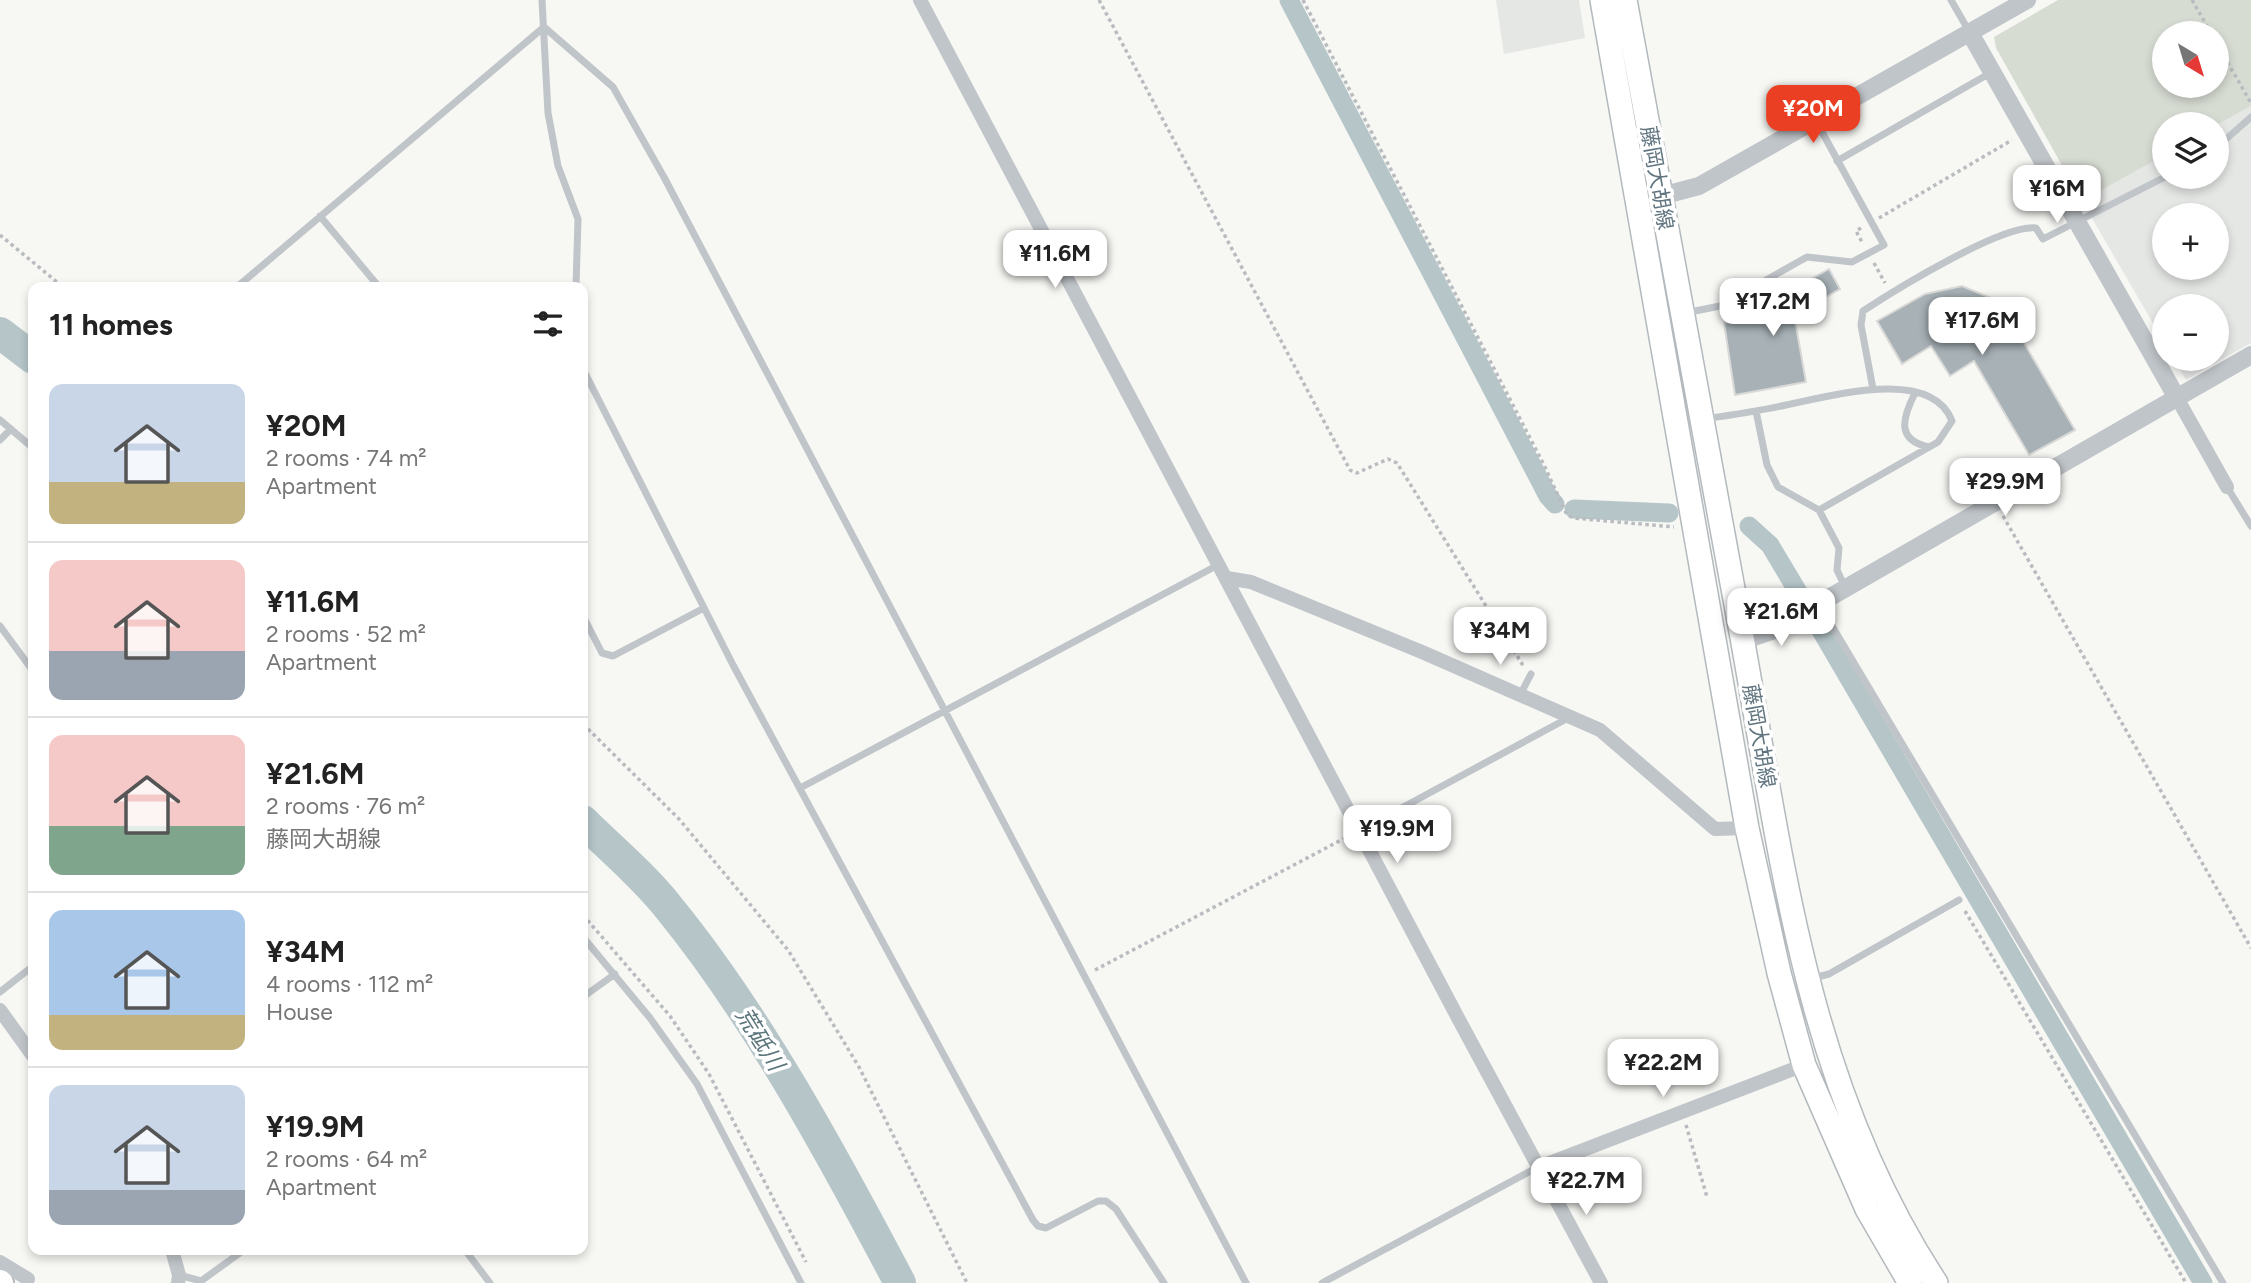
<!DOCTYPE html>
<html lang="en">
<head>
<meta charset="utf-8">
<style>
  :root { --surface:#fff; --page:#f2f2f2; --text:#222; --muted:#767676; --line:#e0e0e0; --accent:#ea3f22 }
  body { margin:0; font-family:Figtree,"Noto Sans JP",sans-serif; background:var(--page); color:var(--text); height:100vh; display:flex; flex-direction:column; font-size:26px; white-space:nowrap }
  * { box-sizing:border-box; margin:0 }
  p { font-size:23px; color:var(--muted) }
  .icon { flex:none; width:38px; height:38px; fill:none; stroke:currentColor; stroke-width:2; stroke-linecap:round; stroke-linejoin:round }
  .map { position:relative; flex:1; overflow:hidden }
  .sheet { position:absolute; left:28px; top:282px; width:560px; height:973px; display:flex; flex-direction:column; background:var(--surface); border-radius:14px; box-shadow:0 4px 10px #0003 }
  .sheet>* { flex:none }
  .needle { width:46px; rotate:142deg }
  .controls { position:absolute; left:2152px; top:21px; display:grid; gap:14px }
  .controls a { display:grid; place-items:center; width:77px; height:77px; border-radius:50%; background:var(--surface); box-shadow:0 4px 10px #0003; font-size:35px }
  .price { position:absolute; translate:-50% -60px; padding:0 16px; border-radius:14px; background:#fff; color:#222; font-size:23px; line-height:46px; filter:drop-shadow(0 2px 4px #0008) }
  .price::after { content:''; position:absolute; left:50%; top:42px; width:21px; height:16px; margin-left:-10px; background:inherit; clip-path:polygon(0 0,100% 0,50% 100%) }
  .price.on { background:var(--accent); color:#fff }
  ul { padding:0; list-style:none }
  li { display:flex; align-items:center; gap:21px; height:175px; padding:0 21px }
  li+li { border-top:2px solid var(--line) }
  li span { display:grid; place-items:center; flex:none; width:196px; height:140px; border-radius:14px; color:#555 }
  li>.icon { margin-inline-start:auto }
  span .icon { width:84px; height:84px; fill:#fffc; stroke-width:1 }
  li b { font-size:30px }
  h2 { display:flex; justify-content:space-between; align-items:center; height:84px; padding:0 21px; font-size:30px }
  .map>svg:first-child { display:block }
  .built { fill:#e5e7e5; fill-rule:evenodd }
  .green { fill:#d7dcd3; fill-rule:evenodd }
  .lines { fill:none; stroke-linecap:round; stroke-linejoin:round }
  .canal { stroke:#b5c5c8; stroke-width:19 }
  .river { stroke:#b5c5c8; stroke-width:32 }
  .building { fill:#a7b1b6; stroke:#d9d9d7; stroke-width:2 }
  .primary-casing { stroke:#b3b9bd; stroke-width:26 }
  .trunk-casing { stroke:#b3b8bb; stroke-width:28 }
  .path { stroke:#b8bcbf; stroke-width:3.5; stroke-dasharray:3.5 3.5; stroke-linecap:butt }
  .service { stroke:#c0c5c9; stroke-width:7 }
  .minor { stroke:#c0c5c9; stroke-width:14 }
  .tertiary { stroke:#c0c5c9; stroke-width:18 }
  .primary { stroke:#fff; stroke-width:23 }
  .trunk { stroke:#fff; stroke-width:24 }
  .labels { text-anchor:middle; stroke-width:7; stroke-linejoin:round; paint-order:stroke }
  .street-label { font-size:21px; fill:#617580; stroke:#fff }
  .water-label { font-size:23px; font-style:italic; fill:#5c767c; stroke:#fff }
</style>
</head>
<body>
<div class="map">
<svg width="2251" height="1283" viewBox="0 0 2251 1283">
  <rect width="100%" height="100%" fill="#f7f7f4"/>
  <path class="built" d="M1496 0H1579L1585 38 1504 54Z
    M2251 106V343L2186 380 2174 359H2217V306H2165V344L2082 201 2165 155V177H2217V125ZM2165 215H2217V268H2165Z"/>
  <path class="green" d="M2058 0H2251V106L2217 125 2165 124V155L2082 201 1996 48 1994 37ZM2165 33H2217V86H2165Z"/>
  <g class="lines">
    <path class="canal" d="M1289 0 1548 496 1555 504
      M1574 509 1669 513
      M1749 526 1770 545 1816 622 2203 1283"/>
    <path class="river" d="M0 333 33 358
      M583 821C611 849 644 876 669 908 758 1017 834 1158 900 1283"/>
  </g>
  <path class="building" d="M1829 269 1840 289 1794 315 1806 382 1735 395 1724 323 1758 316 1750 302 1769 291 1773 300Z
    M1962 286 1996 300 2006 312 2075 430 2029 455 1974 361 1950 376 1931 346 1902 364 1877 321 1925 294Z"/>
  <g class="lines">
    <defs>
      <path id="primary" d="M1602 0 1747 828 1779 973 1804 1065 1867 1209 1910 1283
        M1625 0C1664 214 1704 429 1743 643 1783 866 1808 1089 1936 1283"/>
      <path id="trunk" d="M0 1282 1 1283"/>
    </defs>
    <use href="#primary" class="primary-casing"/>
    <use href="#trunk" class="trunk-casing"/>
    <path class="path" d="M1099 0 1350 470 1357 473 1388 459 1397 463 1524 667
      M1303 0 1544 465 1567 515 1574 518 1674 527
      M2192 0 2211 33
      M2217 44 2251 103
      M1879 218 2012 140
      M1861 228 1856 231 1863 244
      M0 235 63 287
      M1874 263 1885 283
      M2003 516 2251 948
      M583 724 679 819 788 950 859 1067 967 1283
      M1965 911 2186 1283
      M583 915 670 1016 709 1074 806 1262
      M1095 970 1345 838
      M1686 1125 1707 1197"/>
    <path class="service" d="M542 0 548 113 558 166 578 219 576 287
      M1951 0 1970 33
      M544 27 613 87 665 179 1246 1283
      M2217 147 2251 117
      M1837 161 1992 72
      M320 216 379 287
      M237 287 544 27
      M1685 313 1720 306 1807 257 1852 262 1884 245 1816 121
      M583 369 733 665 1033 1220 1038 1226 1046 1228 1098 1201H1106L1116 1209 1164 1283
      M1873 389 1861 325 1863 311C1895 290 2002 224 2036 228L2043 239 2165 177
      M1915 393C1903 417 1895 440 1929 447
      M1756 411 1767 465 1778 487 1819 510 1839 548 1837 570 1845 587
      M1705 419C1732 415 1759 411 1786 405 1828 397 1931 366 1952 421L1938 442 1819 510
      M0 420 33 448
      M0 440 11 429
      M2227 487 2251 526
      M1819 604 2223 1283
      M583 616 602 653 613 656 704 608
      M0 626 33 671
      M1520 695 1531 674
      M802 787 1218 565
      M1359 831 1570 717
      M583 937 650 1018 697 1084 801 1283
      M1810 979 1829 974 1959 900
      M0 992 33 966
      M583 997 615 974
      M465 1250 490 1283
      M179 1275 201 1281 244 1250
      M1322 1283 1538 1167"/>
    <path class="minor" d="M920 0 1458 1018 1601 1283
      M2177 398 2227 487
      M1227 578 1251 582 1422 652 1600 730 1715 829 1747 828
      M1743 643 1772 633 1813 607
      M0 1010 33 1056
      M1539 1167 1804 1065
      M172 1250 179 1275 178 1283
      M0 1262 28 1279"/>
    <path class="tertiary" d="M1970 33 2177 398
      M1650 199 1699 186 2027 0
      M1813 607 2251 355"/>
    <use href="#primary" class="primary"/>
    <use href="#trunk" class="trunk"/>
  </g>
  <g class="labels">
    <g class="street-label">
      <text transform="translate(1657 178) rotate(80)" y="7">藤岡大胡線</text>
      <text transform="translate(1759 736) rotate(80)" y="7">藤岡大胡線</text>
    </g>
    <g class="water-label">
      <text transform="translate(760 1039) rotate(58)" y="8">荒砥川</text>
    </g>
  </g>
</svg>
<div class="controls">
<a><svg class="needle" viewBox="-14 -14 28 28"><path d="M0-13l5 13h-10z" fill="#e53935"/><path d="M0 13l5-13h-10z" fill="#767676"/></svg></a>
<a><svg class="icon" aria-label="layers" viewBox="0 0 24 24"><path d="M12 4l9 5-9 5-9-5zM3 14l9 5 9-5"/></svg></a>
<a>+</a>
<a>−</a>
</div>
<b class="price on" style="left:1813px;top:145px">¥20M</b>
<b class="price" style="left:2057px;top:225px">¥16M</b>
<b class="price" style="left:1055px;top:290px">¥11.6M</b>
<b class="price" style="left:1773px;top:338px">¥17.2M</b>
<b class="price" style="left:1982px;top:357px">¥17.6M</b>
<b class="price" style="left:2005px;top:518px">¥29.9M</b>
<b class="price" style="left:1781px;top:648px">¥21.6M</b>
<b class="price" style="left:1500px;top:667px">¥34M</b>
<b class="price" style="left:1397px;top:865px">¥19.9M</b>
<b class="price" style="left:1663px;top:1099px">¥22.2M</b>
<b class="price" style="left:1586px;top:1217px">¥22.7M</b>
<section class="sheet">
<h2>11 homes<svg class="icon" aria-label="filters" viewBox="0 0 24 24"><path d="M4 7h16M4 17h16"/><circle cx="9" cy="7" r="2"/><circle cx="15" cy="17" r="2"/></svg></h2>
<ul>
<li><span style="background:linear-gradient(#c9d6e8 70%,#c2b280 0)"><svg class="icon" aria-label="home" viewBox="0 0 24 24"><path d="M3 11l9-7 9 7M6 9v11h12V9"/></svg></span><div><b>¥20M</b><p>2 rooms · 74 m²</p><p>Apartment</p></div></li>
<li><span style="background:linear-gradient(#f6c9c9 65%,#9aa5b1 0)"><svg class="icon" aria-label="home" viewBox="0 0 24 24"><path d="M3 11l9-7 9 7M6 9v11h12V9"/></svg></span><div><b>¥11.6M</b><p>2 rooms · 52 m²</p><p>Apartment</p></div></li>
<li><span style="background:linear-gradient(#f6c9c9 65%,#7fa58c 0)"><svg class="icon" aria-label="home" viewBox="0 0 24 24"><path d="M3 11l9-7 9 7M6 9v11h12V9"/></svg></span><div><b>¥21.6M</b><p>2 rooms · 76 m²</p><p>藤岡大胡線</p></div></li>
<li><span style="background:linear-gradient(#a9c7e8 75%,#c2b280 0)"><svg class="icon" aria-label="home" viewBox="0 0 24 24"><path d="M3 11l9-7 9 7M6 9v11h12V9"/></svg></span><div><b>¥34M</b><p>4 rooms · 112 m²</p><p>House</p></div></li>
<li><span style="background:linear-gradient(#c9d6e8 75%,#9aa5b1 0)"><svg class="icon" aria-label="home" viewBox="0 0 24 24"><path d="M3 11l9-7 9 7M6 9v11h12V9"/></svg></span><div><b>¥19.9M</b><p>2 rooms · 64 m²</p><p>Apartment</p></div></li>
</ul>
</section>
</div>
</body>
</html>
